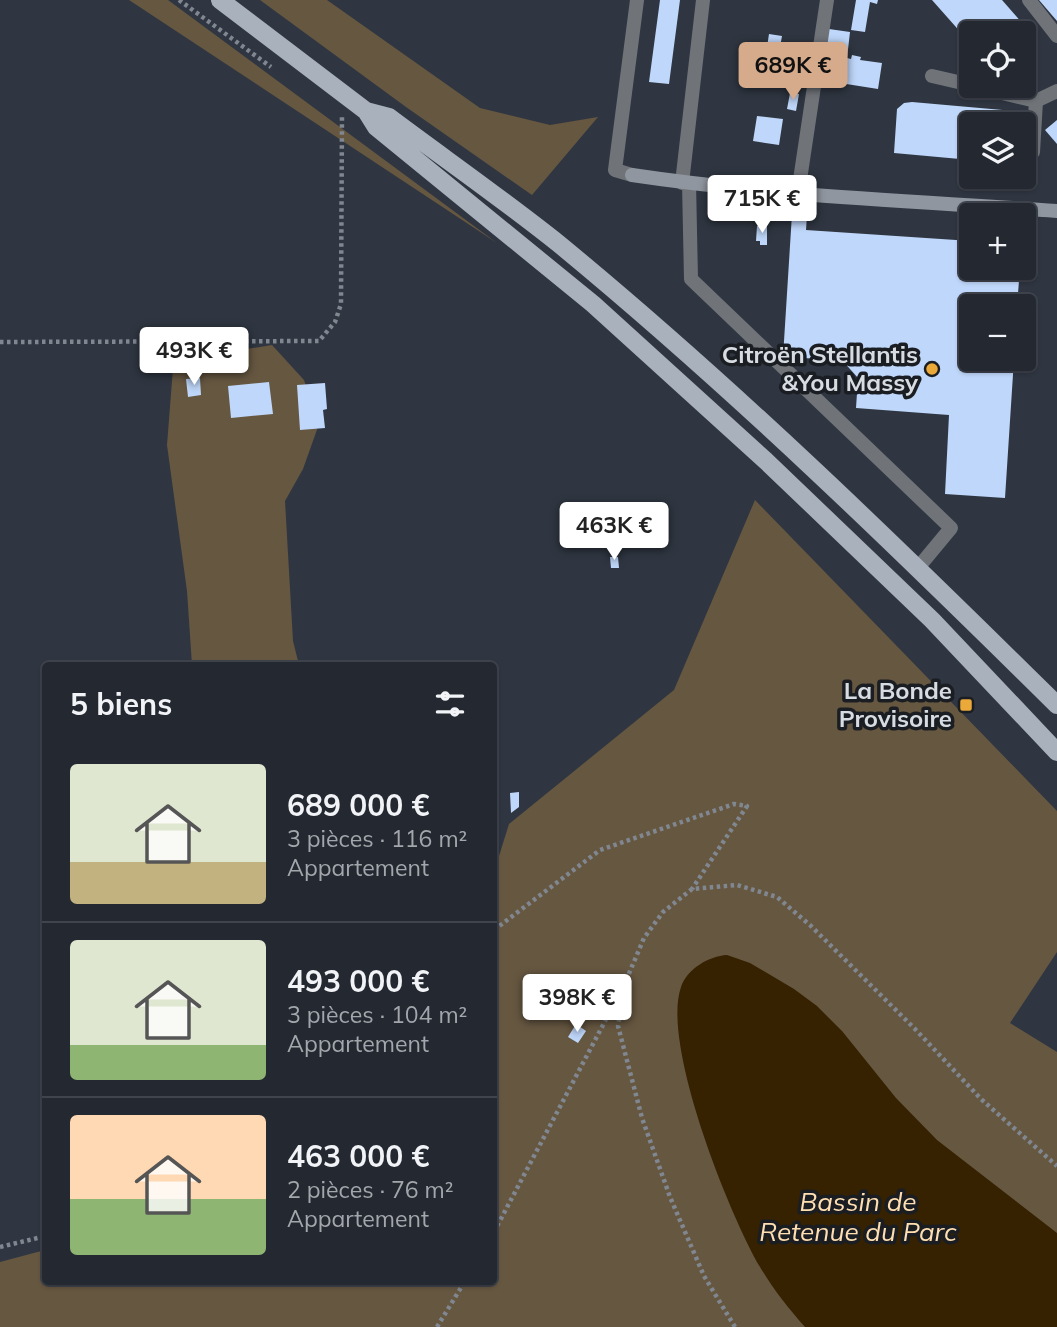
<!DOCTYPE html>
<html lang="fr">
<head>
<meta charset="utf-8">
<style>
  :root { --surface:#232831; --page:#2b3039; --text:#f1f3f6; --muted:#a3a6ab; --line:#40444d; --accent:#d6ab8b }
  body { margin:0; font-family:Mulish,sans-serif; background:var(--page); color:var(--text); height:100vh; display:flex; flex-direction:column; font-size:26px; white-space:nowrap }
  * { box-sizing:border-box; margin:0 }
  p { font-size:23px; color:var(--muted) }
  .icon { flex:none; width:38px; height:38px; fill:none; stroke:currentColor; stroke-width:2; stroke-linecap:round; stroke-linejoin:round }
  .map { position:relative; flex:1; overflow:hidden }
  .drawer { position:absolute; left:42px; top:662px; width:455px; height:623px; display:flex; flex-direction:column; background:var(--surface); border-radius:7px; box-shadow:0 2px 5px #0004,0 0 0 2px var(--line) }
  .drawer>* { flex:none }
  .controls { position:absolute; left:959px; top:21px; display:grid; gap:14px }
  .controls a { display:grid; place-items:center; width:77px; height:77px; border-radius:7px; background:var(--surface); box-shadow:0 2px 5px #0004,0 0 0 2px var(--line); font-size:35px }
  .price { position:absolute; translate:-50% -60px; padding:0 16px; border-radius:7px; background:#fff; color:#222; font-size:23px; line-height:46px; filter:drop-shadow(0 2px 4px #0008) }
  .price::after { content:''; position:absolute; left:50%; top:42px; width:21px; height:16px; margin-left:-10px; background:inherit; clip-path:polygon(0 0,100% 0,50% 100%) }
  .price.on { background:var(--accent); color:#111 }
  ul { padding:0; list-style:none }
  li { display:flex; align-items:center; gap:21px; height:175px; padding:0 28px }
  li+li { border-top:2px solid var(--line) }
  li span { display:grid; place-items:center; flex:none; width:196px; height:140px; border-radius:7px; color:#555 }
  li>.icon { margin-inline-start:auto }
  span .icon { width:84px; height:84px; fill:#fffc; stroke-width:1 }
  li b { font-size:30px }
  h2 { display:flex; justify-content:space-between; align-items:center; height:84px; padding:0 28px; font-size:30px }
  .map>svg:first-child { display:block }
  .green { fill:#665741 }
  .water { fill:#362201 }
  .building { fill:#bfd7fa }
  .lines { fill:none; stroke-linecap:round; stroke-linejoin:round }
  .path { stroke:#818790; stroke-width:4.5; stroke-dasharray:3.5 3.5; stroke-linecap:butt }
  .lane { stroke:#707479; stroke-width:14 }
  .secondary { stroke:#90969f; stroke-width:14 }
  .primary { stroke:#a9b1bc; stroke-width:18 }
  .poi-dot { fill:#eba93a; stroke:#1a1e23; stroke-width:2.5 }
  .labels { text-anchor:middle; stroke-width:7; stroke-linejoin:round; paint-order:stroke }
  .poi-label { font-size:24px; font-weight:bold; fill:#d7dce3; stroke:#1a1e23; text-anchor:end }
  .water-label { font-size:26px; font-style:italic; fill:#ffdeb1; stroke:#1a1e23 }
</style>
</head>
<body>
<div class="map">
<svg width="1057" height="1327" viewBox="0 0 1057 1327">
  <rect width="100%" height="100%" fill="#2f3641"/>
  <path class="green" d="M129 0H168L497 243Z
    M260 0H327L480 108 550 125 598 117 532 195 406 107Z
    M272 345 304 380 319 424 303 469 285 501 293 641 299 665H192L187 591 167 445 173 368 204 356Z
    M755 500 1057 811V952L1010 1023 1057 1052V1327H0V1262L45 1250 46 1281H494V872L509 824 674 690Z"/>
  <path class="water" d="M727 955 750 963 794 989 817 1006 842 1031 896 1098 937 1140 1057 1233V1327H805C788 1308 773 1289 760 1267 729 1214 661 1044 681 987 687 969 709 956 727 955Z"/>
  <path class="building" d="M660 0H680L669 84 649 82Z
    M856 0H878L877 4 870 2 865 32 851 30Z
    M932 0H1002L1038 41 1024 54V33H971V44Z
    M1039 0H1057V21Z
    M829 29 850 32 847 58 851 59 852 55 861 57 860 60 882 63 878 89 821 80Z
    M769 34 782 36 774 81 762 80Z
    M790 93 799 94 796 111 787 109Z
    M912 102 1014 111 1013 124H971V160L894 153 897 109 904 103Z
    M757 116 783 119 779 145 753 141Z
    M1057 120V144L1045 130Z
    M792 214 807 215 806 230 971 241V268H1020L1017 306H971V359H1014L1005 498 945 494 949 415 856 408 858 378 842 360 783 357Z
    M757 226H767V245H760V241H756Z
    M200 378 201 395 188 397 186 379Z
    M269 382 273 414 231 418 228 386Z
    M325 383 327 409 323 410 325 428 300 430 297 385Z
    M610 557H618L619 568H611Z
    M519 792V807L511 813 510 793Z
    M576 1024 586 1031 578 1043 568 1037Z"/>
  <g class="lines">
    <path class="path" d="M179 0 271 67
      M0 342 319 341 335 322 341 304 342 115
      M494 930 600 850 734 804 747 806 692 889
      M494 1232 623 987
      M0 1247 46 1236
      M437 1327 465 1281
      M735 1327 704 1276 670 1197 642 1118 618 1026 625 983 644 938 663 912 692 889 737 885 777 897 811 926 916 1030 981 1099 1057 1166"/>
    <path class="lane" d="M1029 0 1057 36
      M932 76 971 85
      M973 86 1036 101 1057 91
      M1033 152 1036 101
      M632 175 615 170 637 0
      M682 183 703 0
      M689 183 691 279 951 528 917 569
      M798 193 827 0"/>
    <path class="secondary" d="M632 175C772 196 915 201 1057 211"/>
    <path class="primary" d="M220 0 366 111 376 127 593 304 766 461 932 620 1057 752
      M366 111 389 117C445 159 504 200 559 244 734 388 896 546 1057 705"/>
  </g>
  <g class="poi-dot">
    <circle cx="932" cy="369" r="7"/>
    <rect x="959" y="698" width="14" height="14" rx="3.5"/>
  </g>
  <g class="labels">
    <g class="poi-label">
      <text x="918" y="363">Citroën Stellantis<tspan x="918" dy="28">&amp;You Massy</tspan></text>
      <text x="952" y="699">La Bonde<tspan x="952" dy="28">Provisoire</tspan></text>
    </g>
    <g class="water-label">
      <text x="858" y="1211">Bassin de<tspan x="858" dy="30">Retenue du Parc</tspan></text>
    </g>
  </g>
</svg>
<div class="controls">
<a><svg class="icon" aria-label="locate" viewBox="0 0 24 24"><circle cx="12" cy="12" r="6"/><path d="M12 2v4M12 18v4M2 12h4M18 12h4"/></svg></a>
<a><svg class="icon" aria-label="layers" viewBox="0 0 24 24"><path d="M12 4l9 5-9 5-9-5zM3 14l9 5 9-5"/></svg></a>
<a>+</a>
<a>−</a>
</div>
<b class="price on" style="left:793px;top:102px">689K €</b>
<b class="price" style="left:762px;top:235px">715K €</b>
<b class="price" style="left:194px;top:387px">493K €</b>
<b class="price" style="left:614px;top:562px">463K €</b>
<b class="price" style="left:577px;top:1034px">398K €</b>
<section class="drawer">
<h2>5 biens<svg class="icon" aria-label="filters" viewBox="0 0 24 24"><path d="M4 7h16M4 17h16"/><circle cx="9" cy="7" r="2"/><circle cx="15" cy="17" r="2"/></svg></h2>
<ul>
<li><span style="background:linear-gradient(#dfe7d0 70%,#c2b280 0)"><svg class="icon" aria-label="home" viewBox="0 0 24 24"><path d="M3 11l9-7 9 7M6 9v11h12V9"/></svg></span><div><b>689 000 €</b><p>3 pièces · 116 m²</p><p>Appartement</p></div></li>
<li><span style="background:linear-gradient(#dfe7d0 75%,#8fb573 0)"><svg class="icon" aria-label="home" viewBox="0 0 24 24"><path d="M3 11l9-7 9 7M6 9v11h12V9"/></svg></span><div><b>493 000 €</b><p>3 pièces · 104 m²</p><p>Appartement</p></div></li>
<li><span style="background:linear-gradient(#ffd9b3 60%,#8fb573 0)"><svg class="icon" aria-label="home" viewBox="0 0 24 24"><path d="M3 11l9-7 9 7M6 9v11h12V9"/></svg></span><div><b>463 000 €</b><p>2 pièces · 76 m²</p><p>Appartement</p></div></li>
</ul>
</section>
</div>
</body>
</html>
